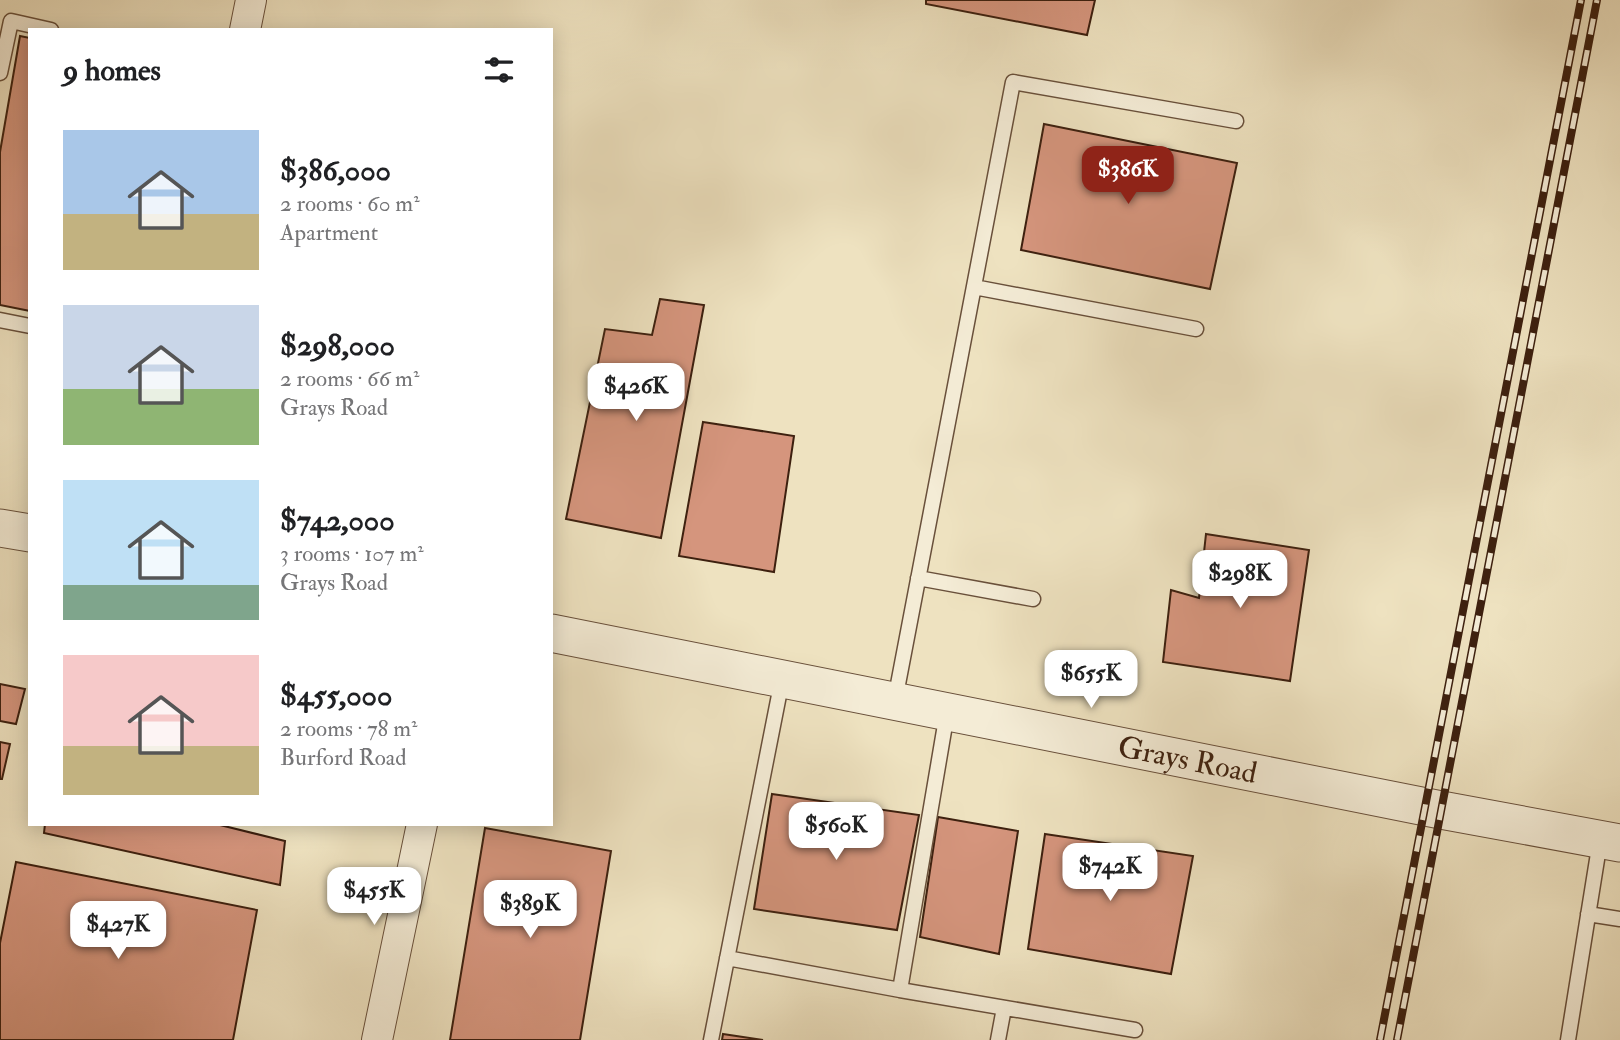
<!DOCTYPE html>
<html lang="en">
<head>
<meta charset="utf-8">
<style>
  :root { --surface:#fff; --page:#f2f2f2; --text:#202124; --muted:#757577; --accent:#8f2418 }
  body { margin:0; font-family:"IM FELL Double Pica",serif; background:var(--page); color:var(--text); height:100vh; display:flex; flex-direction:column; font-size:26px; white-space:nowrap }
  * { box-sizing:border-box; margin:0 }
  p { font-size:23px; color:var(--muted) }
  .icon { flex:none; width:38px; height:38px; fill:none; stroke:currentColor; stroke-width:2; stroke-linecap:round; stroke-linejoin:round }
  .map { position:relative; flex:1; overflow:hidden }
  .drawer { position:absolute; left:28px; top:28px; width:525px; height:798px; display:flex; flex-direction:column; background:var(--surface); border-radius:0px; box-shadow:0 4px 18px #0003 }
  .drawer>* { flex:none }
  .price { position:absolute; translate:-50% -60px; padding:0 16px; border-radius:14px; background:#fff; color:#222; font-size:23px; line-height:46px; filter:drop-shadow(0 2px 4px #0008) }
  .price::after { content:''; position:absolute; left:50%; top:42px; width:21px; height:16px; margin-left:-10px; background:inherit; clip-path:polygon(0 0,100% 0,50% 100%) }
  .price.active { background:var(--accent); color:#fff }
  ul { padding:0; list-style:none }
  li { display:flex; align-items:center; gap:21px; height:175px; padding:0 35px }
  li span { display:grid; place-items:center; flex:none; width:196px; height:140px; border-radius:0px; color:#555 }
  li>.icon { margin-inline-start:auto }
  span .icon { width:84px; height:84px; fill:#fffc; stroke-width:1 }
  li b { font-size:30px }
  h2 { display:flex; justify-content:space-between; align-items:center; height:84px; padding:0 35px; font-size:30px }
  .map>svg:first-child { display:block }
  .building { fill:#d5957d; stroke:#3d200f; stroke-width:2 }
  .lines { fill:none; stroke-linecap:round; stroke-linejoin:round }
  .service-casing { stroke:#69503b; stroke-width:17 }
  .minor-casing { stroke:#69503b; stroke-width:32 }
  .tertiary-casing { stroke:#69503b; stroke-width:39 }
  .service { stroke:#f4ecd6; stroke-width:14 }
  .minor { stroke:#f4ecd6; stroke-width:30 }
  .tertiary { stroke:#f4ecd6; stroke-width:37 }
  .rail-casing { stroke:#3d200f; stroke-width:8 }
  .rail { stroke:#f4ecd6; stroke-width:5; stroke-dasharray:16; stroke-linecap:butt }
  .labels { text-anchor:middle; stroke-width:6; stroke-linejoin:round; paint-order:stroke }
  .street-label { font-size:30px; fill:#3d200f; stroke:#f4ecd6 }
</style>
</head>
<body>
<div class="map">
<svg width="1620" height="1040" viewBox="0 0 1620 1040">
  <rect width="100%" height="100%" fill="#eee2c0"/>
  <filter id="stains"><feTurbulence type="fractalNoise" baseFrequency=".00286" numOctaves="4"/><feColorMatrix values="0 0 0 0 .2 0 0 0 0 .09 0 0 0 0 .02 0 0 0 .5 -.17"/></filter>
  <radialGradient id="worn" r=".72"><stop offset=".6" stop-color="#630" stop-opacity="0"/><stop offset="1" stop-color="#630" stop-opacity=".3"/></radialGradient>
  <path class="building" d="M926 0H1095L1087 35 926 4Z
    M20 36 30 38V311L0 305V152Z
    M1044 124 1237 163 1210 289 1021 250Z
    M660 299 704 305 661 538 566 519 605 329 652 335Z
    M703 422 794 436 774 572 679 556Z
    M1206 534 1309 550 1290 681 1163 662 1171 590 1199 598Z
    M0 684 25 689 16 724 0 721Z
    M0 742 10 744 2 779H0Z
    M772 794 919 815 897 930 754 909Z
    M938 817 1018 831 999 954 920 937Z
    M45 824H216L285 841 280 885 44 833Z
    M485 828 611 851 580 1040H450Z
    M1045 834 1193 856 1171 974 1028 949Z
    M16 862 257 910 233 1040H0V943Z
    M723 1034 763 1040H722Z"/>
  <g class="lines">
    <defs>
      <path id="service" d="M0 73 11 21 51 30
        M974 287 1196 329
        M0 320 30 326
        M918 578 1033 599
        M895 700 1013 82 1236 121
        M947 713 900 990 1135 1030
        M1588 914 1620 919
        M727 958 900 990
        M711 1040 782 680
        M998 1040 1004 1008
        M1568 1040 1600 841"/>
      <path id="minor" d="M245 30 251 0
        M377 1040 422 824"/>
      <g id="tertiary">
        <path d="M0 528 30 533"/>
        <path id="s1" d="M551 633 1441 810 1620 843"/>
      </g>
    </defs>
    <use href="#service" class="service-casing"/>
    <use href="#minor" class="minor-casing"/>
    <use href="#tertiary" class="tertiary-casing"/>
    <use href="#service" class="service"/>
    <use href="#minor" class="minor"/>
    <use href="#tertiary" class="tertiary"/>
    <defs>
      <path id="rail" d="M1380 1040 1581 0
        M1397 1040 1597 0"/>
    </defs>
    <use href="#rail" class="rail-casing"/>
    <use href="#rail" class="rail"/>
  </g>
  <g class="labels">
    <g class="street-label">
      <text dy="10" stroke="none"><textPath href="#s1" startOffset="649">Grays Road</textPath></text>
    </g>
  </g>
  <rect width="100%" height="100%" filter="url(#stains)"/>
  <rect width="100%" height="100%" fill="url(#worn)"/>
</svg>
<b class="price active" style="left:1128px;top:206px">$386K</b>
<b class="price" style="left:636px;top:423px">$426K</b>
<b class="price" style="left:1240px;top:610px">$298K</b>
<b class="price" style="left:1091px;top:710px">$655K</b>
<b class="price" style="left:836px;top:862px">$560K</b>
<b class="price" style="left:1110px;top:903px">$742K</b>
<b class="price" style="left:374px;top:927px">$455K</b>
<b class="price" style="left:530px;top:940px">$389K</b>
<b class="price" style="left:118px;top:961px">$427K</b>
<section class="drawer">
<h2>9 homes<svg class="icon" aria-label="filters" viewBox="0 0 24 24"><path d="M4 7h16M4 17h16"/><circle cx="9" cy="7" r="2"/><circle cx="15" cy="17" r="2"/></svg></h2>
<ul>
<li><span style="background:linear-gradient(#a9c7e8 60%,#c2b280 0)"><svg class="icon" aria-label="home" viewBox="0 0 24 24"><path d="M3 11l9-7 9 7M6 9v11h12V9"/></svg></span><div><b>$386,000</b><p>2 rooms · 60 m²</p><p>Apartment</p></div></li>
<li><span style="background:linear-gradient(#c9d6e8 60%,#8fb573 0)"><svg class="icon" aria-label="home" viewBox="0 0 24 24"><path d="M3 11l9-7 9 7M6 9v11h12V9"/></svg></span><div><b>$298,000</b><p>2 rooms · 66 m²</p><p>Grays Road</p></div></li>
<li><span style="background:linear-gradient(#bfe0f5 75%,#7fa58c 0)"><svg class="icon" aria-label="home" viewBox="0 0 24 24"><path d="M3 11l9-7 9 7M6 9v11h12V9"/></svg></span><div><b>$742,000</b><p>3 rooms · 107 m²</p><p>Grays Road</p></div></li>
<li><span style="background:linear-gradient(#f6c9c9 65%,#c2b280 0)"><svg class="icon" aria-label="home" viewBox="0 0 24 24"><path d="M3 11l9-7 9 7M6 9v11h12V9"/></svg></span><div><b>$455,000</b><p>2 rooms · 78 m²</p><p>Burford Road</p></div></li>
</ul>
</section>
</div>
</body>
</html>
